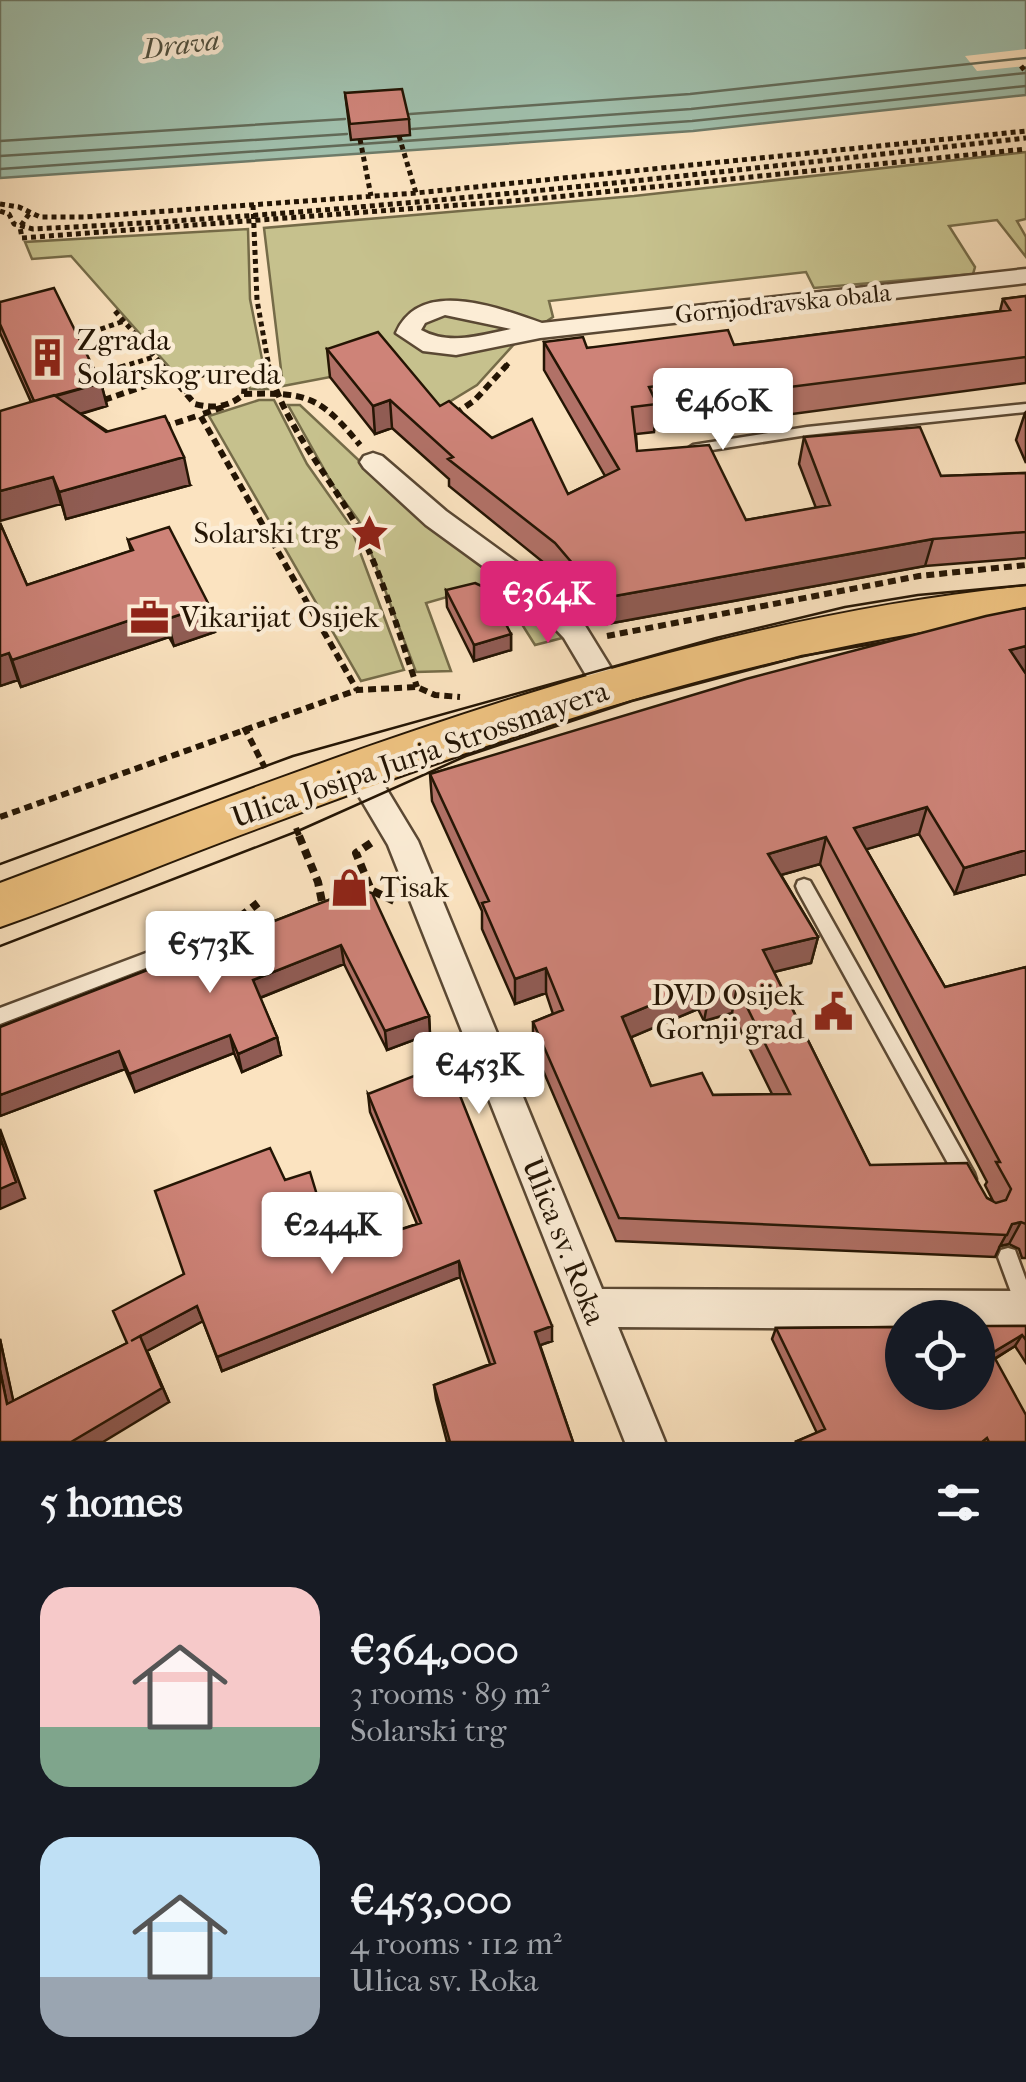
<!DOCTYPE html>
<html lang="en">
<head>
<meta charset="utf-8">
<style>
  :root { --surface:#171b24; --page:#242831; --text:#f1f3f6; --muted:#9ea1a6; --accent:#db2777 }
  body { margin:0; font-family:"IM FELL French Canon",serif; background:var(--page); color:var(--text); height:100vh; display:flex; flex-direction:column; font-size:38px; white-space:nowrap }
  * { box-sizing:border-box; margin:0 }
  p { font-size:32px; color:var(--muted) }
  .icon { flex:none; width:55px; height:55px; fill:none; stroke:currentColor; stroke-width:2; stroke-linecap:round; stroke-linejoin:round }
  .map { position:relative; height:1442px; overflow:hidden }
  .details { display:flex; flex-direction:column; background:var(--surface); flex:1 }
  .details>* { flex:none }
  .tools { position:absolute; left:885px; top:1300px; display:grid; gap:20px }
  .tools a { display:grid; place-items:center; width:110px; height:110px; border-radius:50%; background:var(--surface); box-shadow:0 5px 15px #0003; font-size:50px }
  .price { position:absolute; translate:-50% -85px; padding:0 22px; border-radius:10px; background:#fff; color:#222; font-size:32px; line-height:65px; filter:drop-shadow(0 2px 5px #0008) }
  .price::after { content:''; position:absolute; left:50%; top:60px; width:30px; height:22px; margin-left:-15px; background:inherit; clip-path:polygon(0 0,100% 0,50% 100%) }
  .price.on { background:var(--accent); color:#fff }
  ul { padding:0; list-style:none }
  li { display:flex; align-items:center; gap:30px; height:250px; padding:0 40px }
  li span { display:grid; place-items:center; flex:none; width:280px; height:200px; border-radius:30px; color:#555 }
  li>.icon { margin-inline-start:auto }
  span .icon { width:120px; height:120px; fill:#fffc; stroke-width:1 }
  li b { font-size:42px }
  h2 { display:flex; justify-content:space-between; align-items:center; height:120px; padding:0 40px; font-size:42px }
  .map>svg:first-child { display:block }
  .green { fill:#c6c18d; stroke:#756b48; stroke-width:2.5 }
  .water { fill:#a0bfac; stroke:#6e7b69; stroke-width:2.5 }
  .pier { fill:#fbe3c0 }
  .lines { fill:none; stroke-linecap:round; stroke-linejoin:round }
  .shore { stroke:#626a58; stroke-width:2.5 }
  .service-casing { stroke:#5a4833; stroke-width:5 }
  .minor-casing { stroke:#5a4833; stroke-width:5 }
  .primary-casing { stroke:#241504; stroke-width:4 }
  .path-far2 { stroke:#241504; stroke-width:5; stroke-dasharray:5 4; stroke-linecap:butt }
  .path-far1 { stroke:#241504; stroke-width:6; stroke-dasharray:8 5; stroke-linecap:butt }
  .path { stroke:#241504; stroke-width:8; stroke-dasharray:9 6; stroke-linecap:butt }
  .service { fill:#fcedd6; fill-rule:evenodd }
  .minor { fill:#fcedd6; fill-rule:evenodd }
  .primary { fill:#eec280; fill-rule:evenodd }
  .tram { stroke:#241504; stroke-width:2.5 }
  .wall { fill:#b17167; stroke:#241504; stroke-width:2.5; fill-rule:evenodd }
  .shaded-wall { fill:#905c54; stroke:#241504; stroke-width:2.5 }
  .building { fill:#ce8378; stroke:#241504; stroke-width:2.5; fill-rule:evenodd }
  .labels { text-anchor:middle; stroke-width:9; stroke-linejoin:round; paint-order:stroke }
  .far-street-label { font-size:25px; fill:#241504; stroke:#fcedd6 }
  .far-water-label { font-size:28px; font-style:italic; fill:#4f503f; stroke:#fcedd6 }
  .poi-label { font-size:30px; fill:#241504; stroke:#fcedd6; text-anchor:start }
  .street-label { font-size:30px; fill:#241504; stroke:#fcedd6 }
</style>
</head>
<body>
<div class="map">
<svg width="1026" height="1442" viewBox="0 0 1026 1442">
  <rect width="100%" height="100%" fill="#fbe3c0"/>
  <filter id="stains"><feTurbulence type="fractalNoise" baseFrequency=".002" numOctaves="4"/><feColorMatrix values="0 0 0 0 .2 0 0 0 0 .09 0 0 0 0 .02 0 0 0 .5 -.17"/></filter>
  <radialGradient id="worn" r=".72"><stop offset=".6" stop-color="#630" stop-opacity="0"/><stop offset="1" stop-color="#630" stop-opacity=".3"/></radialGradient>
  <path class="green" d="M1026 152V219L1017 221 1026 237V257L997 220 949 226 975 267 973 274 814 288 806 272 549 301 553 317 517 341 477 385 426 416 330 377 283 386 264 228 634 196Z
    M248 229 250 299 268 389H250L244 372C221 362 201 370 179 378L71 256 32 259 25 242Z
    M259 400H274L307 464 350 525 404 670 361 681 209 416Z
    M288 405H300L418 516 522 594 566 637 535 645 496 583 426 603 451 671 416 672 359 521 334 487Z"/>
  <path class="water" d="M0 0H1026V95L693 131 0 178Z"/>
  <path class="pier" d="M1026 49V66L977 71 965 56Z"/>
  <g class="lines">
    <path class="shore" d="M410 114 690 94 1026 58
      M412 129 691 109 1026 73
      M0 141 345 119
      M0 156 347 134
      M0 169 692 121 1026 86"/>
    <defs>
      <path id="service" d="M1026 404V412L807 435 693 453 687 449 693 445 807 427Z
        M804 879 810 881 974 1173 976 1179 974 1185 967 1188 960 1185 798 891 796 886 798 881Z
        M223 924 229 926 231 931 229 936 0 1024V1008Z
        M1008 1248 1015 1250 1026 1280V1317L1019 1314 998 1257 1001 1250Z"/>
      <path id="minor" d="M1026 269V283L540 338 456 355 423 351 396 333C420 277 498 308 542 323ZM445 315 511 329C480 335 450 346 421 330L425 323Z
        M373 453 382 456 446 511 545 583 584 624 624 689 619 697 609 700 599 697 564 638 525 597 426 525 364 468 360 462 364 456Z
        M358 757 369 760 418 841 602 1289 1026 1291V1329H978V1318H902V1329L618 1327 665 1442H625L388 845 343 769 347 760Z"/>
      <path id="primary" d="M1026 586V618C762 646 509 734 262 827 174 859 88 896 0 927V883C332 758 671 622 1026 586Z"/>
    </defs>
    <use href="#service" class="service-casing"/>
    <use href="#minor" class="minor-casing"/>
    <use href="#primary" class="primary-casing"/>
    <path class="path-far2" d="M1021 66 1026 72
      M399 136 416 193
      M360 139 371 196
      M0 204 19 207 40 217H84L416 193 1026 131
      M253 205 257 300 269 367
      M0 211 9 214 14 224 33 229C365 213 695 175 1026 138
      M29 214 20 227 22 238 525 200 1026 149
      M115 311 164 367
      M75 338 124 321
      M121 367 154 357
      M505 367 511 361"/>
    <path class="path-far1" d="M161 365 195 404C214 409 229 407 244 394L245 382C227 366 208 369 189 382L187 394
      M268 365C285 429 331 476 361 534 385 583 400 636 417 687
      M93 376 129 365
      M244 394C307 392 320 396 360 445
      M104 400 171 377
      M223 407 200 415 357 690
      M455 414 475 400 507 365
      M163 427 200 415
      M607 636 919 576 1026 565
      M244 727 265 768
      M0 817 357 690 417 687 435 695 460 697
      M296 828 300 838"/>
    <path class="path" d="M299 836 318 882 323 907
      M371 843 356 853 371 890
      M359 894 371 890 394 901
      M240 917 258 903"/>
    <use href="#service" class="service"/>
    <use href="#minor" class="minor"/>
    <use href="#primary" class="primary"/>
    <path class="tram" d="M0 864 293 756 716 638 845 607 918 595 1026 585
      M0 946 298 831 466 756 632 701 802 656 926 635"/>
  </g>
  <path class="wall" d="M345 93 409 119 410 135 351 140Z
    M1026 296V383L739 421 732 404 656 413 654 432 636 434 637 451 746 520 816 508 799 464 804 437 941 476 1026 473V558L925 566 607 624 595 618 554 571 449 486V479L392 428 375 434 330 377 327 349 440 406 492 438 568 494 605 476 544 370V342L587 348 734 345 1000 311 1003 299Z
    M0 302 101 383 107 406 81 414 190 485 66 519 31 402 0 333Z
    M1026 412V463L1016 440 1025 413Z
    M0 523 27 585 131 551 128 540 209 605 215 632 174 646 169 637 21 687 18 680 0 686Z
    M446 590 511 634V650L474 661 447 607Z
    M1026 608V874L955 894 919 834 866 849 945 987 1026 967V1258H1022L1019 1249 1009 1244 1000 1246 995 1257 616 1241 533 1047V1022L553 1014 546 993 515 1004 482 929V911L432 801 430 774ZM820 864 987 1182 985 1185 993 1201 987 1198 870 1165 774 972 811 963 818 937 781 875ZM698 1009 704 1021 732 1013 772 1094 713 1095 651 1086 631 1037Z
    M357 889 429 1016 430 1034 387 1050 344 964 260 998 277 1037 281 1055 242 1072 234 1053 135 1092 125 1069 0 1116V1027Z
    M368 1094 552 1341 540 1345 573 1442H447L436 1399 434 1385 490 1364 460 1277 222 1371 203 1321 147 1351 169 1402 0 1442V1339L13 1401 127 1343 184 1274 285 1180 334 1251 417 1224 370 1112Z
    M1026 1326V1363L1015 1346 995 1359 1026 1442H795L817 1433 772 1339 776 1328Z"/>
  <path class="shaded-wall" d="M101 383 107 406 41 425 35 402Z
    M390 400 392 428 375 434 373 406Z
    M184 457 190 485 66 519 59 492Z
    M53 477 61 504 0 521V491Z
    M933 539 925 566 607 624 609 597Z
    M209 605 215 632 174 646 167 619Z
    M163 609 169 637 21 687 12 660Z
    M511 634V650L474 661V645Z
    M1026 646V672L1000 678 1010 650Z
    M9 653 18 680 0 686V656Z
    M927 807 919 834 847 855 854 828Z
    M826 837 820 864 763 880 768 854Z
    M1026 850V874L955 894 964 868Z
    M818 937 811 963 757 976 763 950Z
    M341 945 344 964 257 999 253 980Z
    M546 968V993L515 1004V979Z
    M702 984 698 1009 620 1042 622 1017Z
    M737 987 732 1013 704 1021 709 995Z
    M429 1016 430 1034 387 1050 385 1031Z
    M230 1035 234 1053 135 1092 129 1074Z
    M277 1037 281 1055 242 1072 238 1054Z
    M119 1051 125 1069 0 1116V1095Z
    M0 1129 25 1198 0 1209Z
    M1021 1222 1009 1244 1000 1246 1012 1224Z
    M459 1261 460 1277 222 1371 217 1357Z
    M197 1306 203 1321 147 1351 169 1402 103 1442H71L131 1341Z
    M552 1326V1341L535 1347V1332Z
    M1022 1335 1015 1346 984 1365 992 1353Z
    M0 1339 17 1418 7 1404 0 1370Z"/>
  <path class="building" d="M402 89 409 119 350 124 345 93Z
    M54 288 101 383 34 401 0 324V302Z
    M1026 296V357L743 393 736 376 649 387 657 404 632 407 637 451 709 445 746 520 830 505 804 437 920 427 941 476 1026 473V532L933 539 609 597 596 591 555 543 448 459 453 457 390 400 373 406 327 349 378 332 440 406 449 401 492 438 532 419 568 494 619 469 544 342 583 337 587 348 728 330 734 345 1010 310 1003 299Z
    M54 395 106 432 165 416 184 457 59 492 53 477 0 491V411Z
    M0 523 27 585 133 550 128 540 169 527 209 605 167 619 163 609 12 660 9 653 0 656Z
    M475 583 488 589 511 634 474 645 446 590Z
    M1026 608V646L1010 650 1026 674V850L964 868 927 807 854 828 945 987 1026 967V1224L1021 1222 1012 1224 1007 1235 619 1218 533 1022 563 1010 546 968 515 979 482 903 489 901 430 774 746 679 986 616ZM826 837 1000 1162H996L1011 1189 1006 1200 996 1203 987 1198 967 1163 870 1165 763 950 818 937 768 854ZM702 984 709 995 737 987 790 1094 713 1095 702 1073 651 1086 622 1017Z
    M357 889 372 893 429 1016 385 1031 341 945 253 980 277 1037 238 1054 230 1035 129 1074 119 1051 0 1095V1027Z
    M447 1063 552 1326 535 1332 573 1442H450L434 1385 495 1363 459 1261 217 1357 197 1306 131 1341 140 1336 162 1388 71 1442H0V1370L7 1404 127 1343 113 1311 184 1274 155 1191 270 1148 285 1180 310 1172 334 1251 421 1223 368 1094Z
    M0 1137 16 1182 0 1189Z
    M978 1326H1026V1340L1022 1335 992 1353 1026 1415V1442H989L987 1438 982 1442H795L825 1429 776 1328 902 1327V1392H978Z"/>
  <defs>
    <symbol id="building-bare" viewBox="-9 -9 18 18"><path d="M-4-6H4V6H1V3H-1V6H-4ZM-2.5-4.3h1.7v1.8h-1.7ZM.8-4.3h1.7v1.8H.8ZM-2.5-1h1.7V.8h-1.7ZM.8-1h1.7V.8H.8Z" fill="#8f2418" stroke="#fcedd6" stroke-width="2.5" paint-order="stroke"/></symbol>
    <symbol id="sight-bare" viewBox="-9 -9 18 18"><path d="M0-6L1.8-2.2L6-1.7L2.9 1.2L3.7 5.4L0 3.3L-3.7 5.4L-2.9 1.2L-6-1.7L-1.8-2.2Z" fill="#8f2418" stroke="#fcedd6" stroke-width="2.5" paint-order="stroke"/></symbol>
    <symbol id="office-bare" viewBox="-9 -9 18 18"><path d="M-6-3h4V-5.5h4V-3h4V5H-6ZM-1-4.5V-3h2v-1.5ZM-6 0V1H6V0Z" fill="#8f2418" stroke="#fcedd6" stroke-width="2.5" paint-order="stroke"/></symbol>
    <symbol id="shop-bare" viewBox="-9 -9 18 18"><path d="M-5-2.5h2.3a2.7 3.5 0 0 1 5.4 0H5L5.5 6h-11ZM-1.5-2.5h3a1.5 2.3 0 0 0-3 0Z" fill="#8f2418" stroke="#fcedd6" stroke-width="2.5" paint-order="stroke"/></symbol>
    <symbol id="civic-bare" viewBox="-9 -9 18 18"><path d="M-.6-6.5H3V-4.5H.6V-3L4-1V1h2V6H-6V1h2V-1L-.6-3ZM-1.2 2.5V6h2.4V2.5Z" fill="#8f2418" stroke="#fcedd6" stroke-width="2.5" paint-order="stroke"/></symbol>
  </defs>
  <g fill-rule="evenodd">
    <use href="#building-bare" x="20" y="330" width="55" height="55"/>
    <use href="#sight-bare" x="342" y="506" width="55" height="55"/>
    <use href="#office-bare" x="122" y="590" width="55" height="55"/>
    <use href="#shop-bare" x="322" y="860" width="55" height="55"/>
    <use href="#civic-bare" x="806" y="984" width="55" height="55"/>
  </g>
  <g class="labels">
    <g class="far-street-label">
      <text transform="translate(783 303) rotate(-6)" y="9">Gornjodravska obala</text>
    </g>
    <g class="far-water-label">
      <text transform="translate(181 44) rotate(-7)" y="10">Drava</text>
    </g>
    <g class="poi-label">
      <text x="77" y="350">Zgrada<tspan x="77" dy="34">Solarskog ureda</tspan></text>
      <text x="340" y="543" text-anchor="end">Solarski trg</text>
      <text x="180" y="627">Vikarijat Osijek</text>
      <text x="380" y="897">Tisak</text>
      <text x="804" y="1005" text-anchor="end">DVD Osijek<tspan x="804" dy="34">Gornji grad</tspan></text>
    </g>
    <g class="street-label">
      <text transform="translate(420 754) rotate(-19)" y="10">Ulica Josipa Jurja Strossmayera</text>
      <text transform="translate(564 1241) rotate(68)" y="10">Ulica sv. Roka</text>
    </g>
  </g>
  <rect width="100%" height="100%" filter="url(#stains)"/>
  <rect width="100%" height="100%" fill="url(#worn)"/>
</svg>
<div class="tools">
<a><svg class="icon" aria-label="locate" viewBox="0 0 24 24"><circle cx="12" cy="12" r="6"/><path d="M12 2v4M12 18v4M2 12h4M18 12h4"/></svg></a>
</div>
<b class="price" style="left:723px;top:453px">€460K</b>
<b class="price on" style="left:548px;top:646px">€364K</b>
<b class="price" style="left:210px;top:996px">€573K</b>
<b class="price" style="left:479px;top:1117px">€453K</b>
<b class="price" style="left:332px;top:1277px">€244K</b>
</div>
<section class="details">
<h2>5 homes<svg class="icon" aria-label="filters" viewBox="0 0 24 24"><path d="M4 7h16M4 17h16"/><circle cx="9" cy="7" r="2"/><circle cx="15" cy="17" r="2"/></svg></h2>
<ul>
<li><span style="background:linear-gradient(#f6c9c9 70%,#7fa58c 0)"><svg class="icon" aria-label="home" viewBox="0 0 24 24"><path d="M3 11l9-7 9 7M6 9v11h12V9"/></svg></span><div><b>€364,000</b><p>3 rooms · 89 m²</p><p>Solarski trg</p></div></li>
<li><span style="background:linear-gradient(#bfe0f5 70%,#9aa5b1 0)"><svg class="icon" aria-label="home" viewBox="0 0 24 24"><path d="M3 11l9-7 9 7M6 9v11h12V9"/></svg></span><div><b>€453,000</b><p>4 rooms · 112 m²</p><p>Ulica sv. Roka</p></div></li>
</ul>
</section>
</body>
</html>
